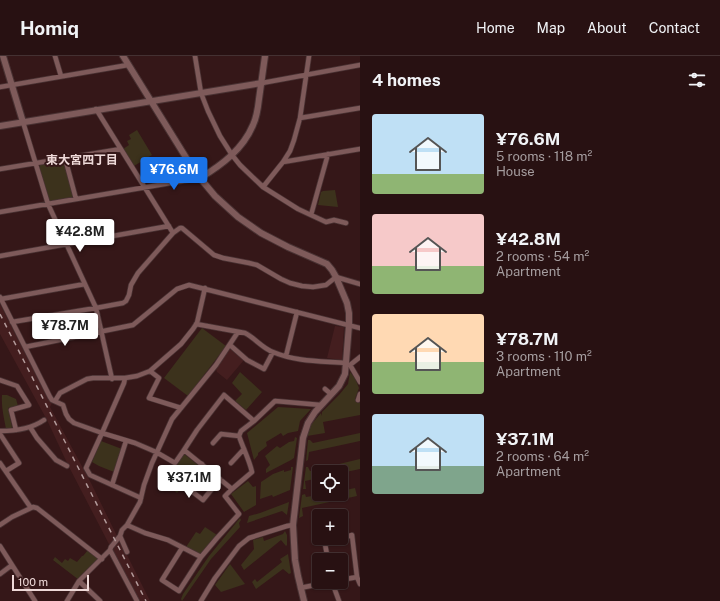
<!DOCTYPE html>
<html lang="en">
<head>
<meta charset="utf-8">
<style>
  :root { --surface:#281112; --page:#301a1b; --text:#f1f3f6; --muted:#a59d9f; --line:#443132; --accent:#1a73e8 }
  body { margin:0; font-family:"Public Sans","Noto Sans JP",sans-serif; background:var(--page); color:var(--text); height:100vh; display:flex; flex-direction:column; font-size:15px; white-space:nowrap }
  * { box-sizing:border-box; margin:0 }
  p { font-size:13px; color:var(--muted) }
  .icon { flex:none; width:22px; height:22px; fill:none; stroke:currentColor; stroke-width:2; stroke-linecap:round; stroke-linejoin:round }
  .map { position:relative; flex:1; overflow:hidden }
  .sheet { display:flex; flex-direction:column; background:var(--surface); width:360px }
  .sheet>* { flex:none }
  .tools { position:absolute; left:312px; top:409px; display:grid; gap:8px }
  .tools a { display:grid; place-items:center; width:36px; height:36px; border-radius:4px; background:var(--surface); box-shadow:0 1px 3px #0004,0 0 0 1px var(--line); font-size:20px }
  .scale { position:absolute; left:12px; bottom:10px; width:77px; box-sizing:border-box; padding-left:4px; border:2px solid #eed9d8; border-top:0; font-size:11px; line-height:14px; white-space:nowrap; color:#eed9d8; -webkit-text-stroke:3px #351718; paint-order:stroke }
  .price { position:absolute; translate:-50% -34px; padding:0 9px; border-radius:4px; background:#fff; color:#222; font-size:13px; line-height:26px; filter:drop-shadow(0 1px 2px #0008) }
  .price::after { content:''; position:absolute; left:50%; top:24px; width:12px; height:9px; margin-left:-6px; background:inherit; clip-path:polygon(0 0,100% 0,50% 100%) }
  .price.selected { background:var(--accent); color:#fff }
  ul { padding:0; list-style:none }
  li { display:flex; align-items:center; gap:12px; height:100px; padding:0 12px }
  li span { display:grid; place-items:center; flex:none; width:112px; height:80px; border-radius:4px; color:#555 }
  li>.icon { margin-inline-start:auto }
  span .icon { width:48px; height:48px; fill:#fffc; stroke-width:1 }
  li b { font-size:17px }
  h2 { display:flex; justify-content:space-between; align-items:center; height:48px; padding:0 12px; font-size:17px }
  header { display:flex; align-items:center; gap:24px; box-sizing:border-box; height:56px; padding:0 20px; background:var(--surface); border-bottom:1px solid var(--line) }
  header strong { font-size:19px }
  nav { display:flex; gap:22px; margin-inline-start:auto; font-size:14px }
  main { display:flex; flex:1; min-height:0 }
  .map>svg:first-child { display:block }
  .built { fill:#441e1f }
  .green { fill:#3c321c }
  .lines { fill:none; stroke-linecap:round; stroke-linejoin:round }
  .street-casing { stroke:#493233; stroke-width:6 }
  .secondary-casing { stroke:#493233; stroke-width:8 }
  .street { stroke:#7e5a5a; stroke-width:4.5 }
  .secondary { stroke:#7e5a5a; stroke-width:6 }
  .rail { stroke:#b39b9b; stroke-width:1.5; stroke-dasharray:5 5; stroke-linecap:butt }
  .labels { text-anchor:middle; stroke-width:4; stroke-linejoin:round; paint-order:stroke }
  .neighbourhood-label { font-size:12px; font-weight:bold; fill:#eed9d8; stroke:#351718 }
</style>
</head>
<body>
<header>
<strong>Homiq</strong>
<nav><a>Home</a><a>Map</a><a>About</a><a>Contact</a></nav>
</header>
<main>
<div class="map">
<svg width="360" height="545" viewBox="0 0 360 545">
  <rect width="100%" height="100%" fill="#351718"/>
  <path class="built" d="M0 248 48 342 52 347 50 351 91 427 117 480 110 490 68 409 47 364 0 278Z
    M335 270 344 271 342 304 327 302Z
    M232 293 244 304 227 324 217 316 216 313 229 294Z
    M119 483 150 545H139L111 493Z"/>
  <path class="green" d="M137 74 152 99 134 110 123 93 129 89 127 85 131 83 129 79Z
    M61 106 64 107 73 140 72 142 50 146 48 145 39 112 40 109Z
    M335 134 338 151 318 149 321 136 323 135Z
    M202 272 226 290 188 340 164 322Z
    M240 316 262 336 246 354 235 345 242 338 232 327Z
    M350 316 355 322 359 332 355 343 360 347V359L323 366 325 377 307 380 310 370 321 357 322 360V356L339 339 348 328Z
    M2 339H7L16 343 18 350 8 352 12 371 11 373H6C4 362 1 351 2 339Z
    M278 351 311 353 300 365 298 375 288 377 283 380 281 377 266 386 267 390 258 397V399L254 404 247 377Z
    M360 377V385L309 396 308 404 306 405 308 384H310L313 387Z
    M295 381 297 382 294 402 291 404 266 417V413L270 409 265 400 277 390 280 392 289 386 294 385Z
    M101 385 122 393 114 416 99 410 92 406Z
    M184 398 198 409 177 437 170 430 176 423 171 418Z
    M360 403V413L341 417V416H319V422L305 425 306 433H303L306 411H308L310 415Z
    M291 411H293L290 434 273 441 272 439 260 443 261 426 273 418 284 414V416L291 414Z
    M248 425 253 431 256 430V449L244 456 231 438Z
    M355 432 357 440 302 452 303 460 299 462 302 439 305 438 306 441 324 438H341V435Z
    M289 446 287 459 282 455 247 467 249 460 260 457Z
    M240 462 241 464 239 467 240 471 211 503 182 545 181 543 183 538 209 500Z
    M205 471 217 479 201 498H199L186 491 196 476 200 478Z
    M285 475 287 479V489L286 490 281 484 244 514 241 509 254 493 253 484 263 481 264 485 283 478Z
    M88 494 99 503 79 524 53 504 55 501 62 507 65 503 68 505 70 502 77 506 82 500H83Z
    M288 498 291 517 289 518 283 513 256 533 252 526 255 523 257 526 282 506 280 503Z
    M230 508 245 528 221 536 215 529Z"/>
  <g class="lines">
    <defs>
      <path id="street" d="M55 0 61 20
        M195 0 201 37 208 55 220 80 232 99 240 109 263 131 298 153 326 166 334 164 346 167
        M262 27 360 9
        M0 31 128 9
        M96 53 173 177
        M300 62 360 52
        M23 66 48 148 96 252 112 323
        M65 102 76 143
        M283 106 360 93
        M0 113 121 93
        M263 131 283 106 290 95 294 84 300 62 309 0
        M0 156 200 122
        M311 159 328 98
        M0 200 169 170
        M0 241 50 341 52 344 63 349 66 358 69 363 74 367 102 377 135 387 156 396 175 407 184 394 232 433
        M1 243 85 228
        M12 266 96 252 123 247 126 245 129 239 131 229 138 217 173 177 180 172H182L214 199 223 202 249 207 257 209 281 223 290 227 302 230 313 231 326 229 336 221 360 228
        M196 268 245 277C255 282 262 292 273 296 296 306 322 305 346 307
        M230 289 247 304 264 313 273 296
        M25 291 133 269 177 233 189 229 360 272
        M286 300 297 256
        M349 309H350L360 301
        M350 309 360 326
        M150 315 159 322 149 342 181 352
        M125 322 124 327 102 377 86 412 90 419 141 442
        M0 324 17 330 29 349 11 354 16 374
        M325 333 331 338
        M358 344 360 338
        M55 345 60 337 87 323 93 322H125L137 320 150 315 181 288 193 273 197 267 205 232
        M30 371 37 382 56 404 67 410
        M0 375C15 375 31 373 44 364
        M0 378 19 407 6 415
        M213 387 221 378 239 380
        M184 394 197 374 224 339 254 365
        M0 407 31 452 12 461 0 469
        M231 407 244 393
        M202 408 185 430 203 444 220 423
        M112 429 126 385
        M31 452 33 451 37 452 102 503
        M127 469 145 477 168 484 201 501
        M120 480 127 496
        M0 490 35 545
        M182 492 162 524 179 535 201 501 217 482 239 458 225 440 232 433 252 416C249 403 243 392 239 380L241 375 254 365 275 345 321 349
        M110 494 137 545
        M328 504 325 488 352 479 357 521 360 528
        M0 518 12 509
        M341 524 357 521
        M79 525 100 545
        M332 526 339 545
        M300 532 330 526
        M67 545 79 525 110 494 111 491 120 480 122 474 127 469 140 446 144 429 152 407 172 363 216 309 238 276
        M201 545 215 522 239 490 249 482 287 470 293 469"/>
      <path id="secondary" d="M3 0 23 66
        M123 0 195 116 215 140 238 161 261 177 288 191 327 208 332 214 336 221 347 247 349 257V269L345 318 339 330 315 356 308 367 303 382 293 469 295 504 298 520 304 545
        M0 70 262 27
        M200 122C222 109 243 93 253 69 257 61 258 52 259 43 261 28 263 14 265 0"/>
    </defs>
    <use href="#street" class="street-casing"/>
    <use href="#secondary" class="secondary-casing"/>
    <use href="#street" class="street"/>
    <use href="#secondary" class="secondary"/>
    <path class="rail" d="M0 258 146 545"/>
  </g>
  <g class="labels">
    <g class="neighbourhood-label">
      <text x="82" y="108">東大宮四丁目</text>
    </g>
  </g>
</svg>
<div class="tools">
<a><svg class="icon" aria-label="locate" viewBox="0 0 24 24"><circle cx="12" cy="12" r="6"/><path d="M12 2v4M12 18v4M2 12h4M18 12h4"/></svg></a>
<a>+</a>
<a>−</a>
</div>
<div class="scale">100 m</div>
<b class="price selected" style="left:174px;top:135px">¥76.6M</b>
<b class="price" style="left:80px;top:197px">¥42.8M</b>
<b class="price" style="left:65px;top:291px">¥78.7M</b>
<b class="price" style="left:189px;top:443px">¥37.1M</b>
</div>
<section class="sheet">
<h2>4 homes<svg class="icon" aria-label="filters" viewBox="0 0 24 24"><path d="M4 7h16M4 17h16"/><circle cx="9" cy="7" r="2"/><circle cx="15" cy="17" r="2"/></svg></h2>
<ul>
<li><span style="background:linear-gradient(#bfe0f5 75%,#8fb573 0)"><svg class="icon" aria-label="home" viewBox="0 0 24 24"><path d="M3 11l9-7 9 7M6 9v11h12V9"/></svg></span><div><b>¥76.6M</b><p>5 rooms · 118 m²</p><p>House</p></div></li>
<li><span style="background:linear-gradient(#f6c9c9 65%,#8fb573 0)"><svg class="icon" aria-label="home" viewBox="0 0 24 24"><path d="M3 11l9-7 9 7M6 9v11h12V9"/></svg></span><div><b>¥42.8M</b><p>2 rooms · 54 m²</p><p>Apartment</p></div></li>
<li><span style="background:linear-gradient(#ffd9b3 60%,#8fb573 0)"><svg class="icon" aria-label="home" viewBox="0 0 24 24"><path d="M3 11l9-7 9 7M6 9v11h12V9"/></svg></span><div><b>¥78.7M</b><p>3 rooms · 110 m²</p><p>Apartment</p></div></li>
<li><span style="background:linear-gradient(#bfe0f5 65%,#7fa58c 0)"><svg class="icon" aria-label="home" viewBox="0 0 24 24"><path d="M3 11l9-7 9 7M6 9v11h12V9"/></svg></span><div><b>¥37.1M</b><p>2 rooms · 64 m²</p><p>Apartment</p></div></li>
</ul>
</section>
</main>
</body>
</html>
